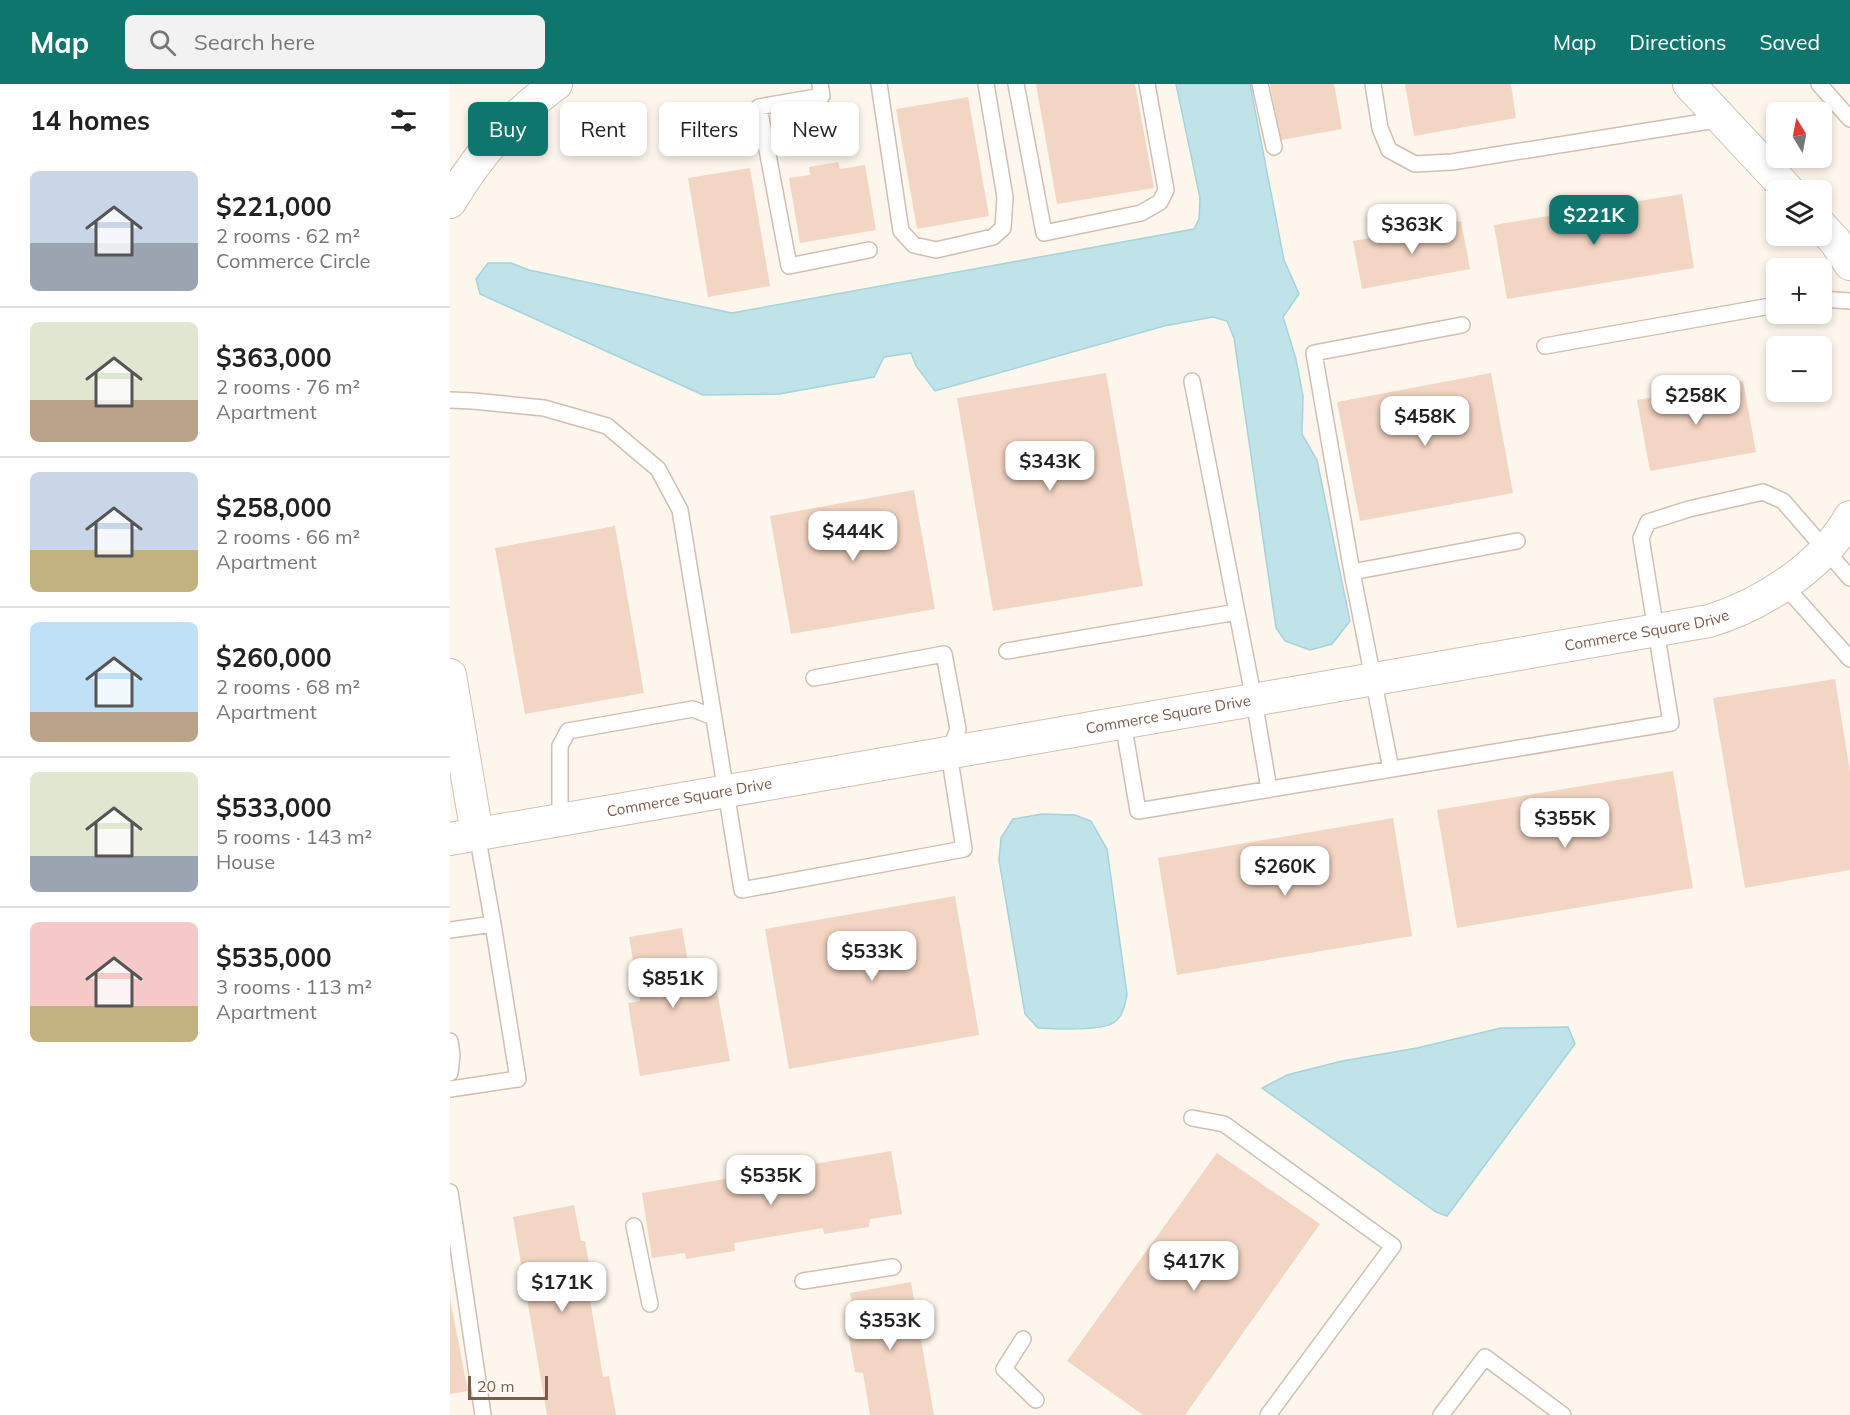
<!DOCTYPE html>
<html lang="en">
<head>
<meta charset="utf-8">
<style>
  :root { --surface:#fff; --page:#f2f2f2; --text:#222; --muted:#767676; --line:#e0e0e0; --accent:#0f766e }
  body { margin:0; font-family:Mulish,sans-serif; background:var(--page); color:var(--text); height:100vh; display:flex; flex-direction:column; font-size:22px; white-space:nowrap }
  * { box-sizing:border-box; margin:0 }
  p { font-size:20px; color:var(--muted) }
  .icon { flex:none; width:33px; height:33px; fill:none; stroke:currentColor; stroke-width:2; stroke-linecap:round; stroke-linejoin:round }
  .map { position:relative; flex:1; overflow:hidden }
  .side { display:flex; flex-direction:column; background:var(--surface); width:450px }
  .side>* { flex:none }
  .hud { position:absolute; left:18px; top:18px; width:570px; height:54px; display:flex; gap:12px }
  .needle { width:39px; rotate:350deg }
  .controls { position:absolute; left:1316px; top:18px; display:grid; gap:12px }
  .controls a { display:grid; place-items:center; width:66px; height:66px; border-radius:9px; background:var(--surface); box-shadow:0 3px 9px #0003; font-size:30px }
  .scale { position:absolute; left:18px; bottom:15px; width:80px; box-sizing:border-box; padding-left:6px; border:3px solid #7a5c4d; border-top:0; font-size:16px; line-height:21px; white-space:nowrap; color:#7a5c4d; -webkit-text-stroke:4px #fffaf3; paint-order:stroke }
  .price { position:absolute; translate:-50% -51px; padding:0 14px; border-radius:12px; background:#fff; color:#222; font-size:20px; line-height:39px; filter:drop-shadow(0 2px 3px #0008) }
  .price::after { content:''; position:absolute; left:50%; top:36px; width:18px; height:14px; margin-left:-9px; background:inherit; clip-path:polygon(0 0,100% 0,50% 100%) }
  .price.on { background:var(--accent); color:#fff }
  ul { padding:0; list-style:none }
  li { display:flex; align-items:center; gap:18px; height:150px; padding:0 30px }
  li+li { border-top:2px solid var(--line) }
  li span { display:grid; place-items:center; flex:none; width:168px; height:120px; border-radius:9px; color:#555 }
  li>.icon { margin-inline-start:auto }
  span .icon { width:72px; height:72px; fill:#fffc; stroke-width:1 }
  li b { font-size:26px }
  h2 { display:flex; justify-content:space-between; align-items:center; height:72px; padding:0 30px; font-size:26px }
  .chip { padding:0 21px; border-radius:9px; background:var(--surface); box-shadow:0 3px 9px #0003; font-size:21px; line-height:54px }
  .chip.on { background:var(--accent); color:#fff }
  header { display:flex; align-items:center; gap:36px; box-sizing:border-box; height:84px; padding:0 30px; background:var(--accent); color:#fff }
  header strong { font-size:28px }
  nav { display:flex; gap:33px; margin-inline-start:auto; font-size:21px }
  .search { width:420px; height:54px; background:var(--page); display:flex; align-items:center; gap:15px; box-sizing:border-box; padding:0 21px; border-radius:9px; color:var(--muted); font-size:22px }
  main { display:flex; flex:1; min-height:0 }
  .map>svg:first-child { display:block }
  .water { fill:#bfe3e8; stroke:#a5d3da; stroke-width:1.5 }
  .building { fill:#f3d5c3 }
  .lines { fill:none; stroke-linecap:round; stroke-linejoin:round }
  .lane-casing { stroke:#d1beb0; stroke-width:18 }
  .street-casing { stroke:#d1beb0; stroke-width:34 }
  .lane { stroke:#fff; stroke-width:15 }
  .street { stroke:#fff; stroke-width:32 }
  .labels { text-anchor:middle; stroke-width:5; stroke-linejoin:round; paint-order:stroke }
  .street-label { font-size:15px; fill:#7a5c4d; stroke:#fffaf3 }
</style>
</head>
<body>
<header>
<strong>Map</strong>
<div class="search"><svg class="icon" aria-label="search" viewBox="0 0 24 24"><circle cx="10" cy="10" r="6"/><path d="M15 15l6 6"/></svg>Search here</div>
<nav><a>Map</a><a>Directions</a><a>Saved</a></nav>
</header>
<main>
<section class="side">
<h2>14 homes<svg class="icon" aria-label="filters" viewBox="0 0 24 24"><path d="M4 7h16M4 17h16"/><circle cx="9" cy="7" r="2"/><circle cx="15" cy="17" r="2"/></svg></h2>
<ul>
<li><span style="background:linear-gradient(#c9d6e8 60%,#9aa5b1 0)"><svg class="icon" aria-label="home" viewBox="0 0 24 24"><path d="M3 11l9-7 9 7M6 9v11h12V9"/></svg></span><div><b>$221,000</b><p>2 rooms · 62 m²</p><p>Commerce Circle</p></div></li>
<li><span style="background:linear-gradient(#dfe7d0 65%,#b9a48a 0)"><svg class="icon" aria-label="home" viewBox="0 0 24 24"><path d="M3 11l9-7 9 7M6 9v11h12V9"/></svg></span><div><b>$363,000</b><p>2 rooms · 76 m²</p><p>Apartment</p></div></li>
<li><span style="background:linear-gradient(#c9d6e8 65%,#c2b280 0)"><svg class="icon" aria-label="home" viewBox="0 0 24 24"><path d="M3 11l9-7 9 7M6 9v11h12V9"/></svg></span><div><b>$258,000</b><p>2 rooms · 66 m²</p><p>Apartment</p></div></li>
<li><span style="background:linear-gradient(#bfe0f5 75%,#b9a48a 0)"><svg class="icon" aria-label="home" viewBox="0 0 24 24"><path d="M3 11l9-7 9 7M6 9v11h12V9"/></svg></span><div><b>$260,000</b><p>2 rooms · 68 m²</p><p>Apartment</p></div></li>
<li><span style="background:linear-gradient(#dfe7d0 70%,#9aa5b1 0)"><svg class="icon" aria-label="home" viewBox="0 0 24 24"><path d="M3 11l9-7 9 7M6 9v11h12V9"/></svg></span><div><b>$533,000</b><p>5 rooms · 143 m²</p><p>House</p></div></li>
<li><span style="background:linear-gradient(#f6c9c9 70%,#c2b280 0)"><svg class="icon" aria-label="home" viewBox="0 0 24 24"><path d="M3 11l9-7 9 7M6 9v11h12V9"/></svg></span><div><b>$535,000</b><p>3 rooms · 113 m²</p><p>Apartment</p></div></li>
</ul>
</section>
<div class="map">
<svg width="1400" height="1331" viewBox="0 0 1400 1331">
  <rect width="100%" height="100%" fill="#fdf6ec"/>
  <path class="water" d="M726 0H800L834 176 849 210 833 233 846 275 853 312 852 350 867 376 900 537 882 560 860 566 835 557 826 544 784 254 777 237 763 233 714 242 485 307 466 282 461 269 434 273 424 293 329 310 253 311 30 210 26 195 38 179H61L79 186 282 229 744 145 749 135 750 114Z
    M592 730 625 731 641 737 657 765 677 910C675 921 673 933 663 939 652 947 603 945 588 944L575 930 549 776 551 754 563 735Z
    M1118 943 1125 960 997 1132 986 1128 812 1004 837 991 892 977 967 964 1051 944Z"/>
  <path class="building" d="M586 0H685L704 104 607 120Z
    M820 0H884L892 45 831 56Z
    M955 0H1061L1066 34 964 52Z
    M518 13 539 132 467 145 446 25Z
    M388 78 390 85 415 81 426 146 350 159 339 94 360 91 359 83Z
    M300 84 320 202 258 213 238 94Z
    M1232 110 1244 184 1057 215 1044 141Z
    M1011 137 1020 185 912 205 903 157Z
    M656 289 693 502 543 527 507 314Z
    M1041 289 1063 409 910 437 887 318Z
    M1293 297 1306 368 1200 387 1187 316Z
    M464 406 485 525 341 550 320 432Z
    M165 442 194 609 75 630 45 464Z
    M1385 595 1400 688V786L1295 804 1263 614Z
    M1223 687 1243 804 1007 844 987 726Z
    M943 734 962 852 727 891 708 774Z
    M505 812 529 951 339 985 315 845Z
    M232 844 243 906 266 902 280 977 190 992 178 919 190 917 179 853Z
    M441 1067 452 1130 420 1135 419 1143 374 1150 373 1144 284 1159 285 1167 236 1175 235 1169 202 1174 192 1109Z
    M767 1069 870 1140 735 1331H693L617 1277Z
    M124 1121 131 1157H135L142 1197 137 1198 153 1293 159 1292 166 1331H97L63 1133Z
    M461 1198 484 1331H420L413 1289 405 1288 397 1244 406 1242 400 1209Z
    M0 1215 18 1307 0 1310Z"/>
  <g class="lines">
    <defs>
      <path id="lane" d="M370 0 372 12 309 23 339 182 419 166
        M429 0 451 147 464 161 486 166 543 153 553 144 555 113 536 0
        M566 0 594 149 691 129 710 118 716 106 697 0
        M810 0 824 63
        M923 0 930 44 939 66 965 80 1002 78 1272 35
        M1369 0 1400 35
        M1371 215 1400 217
        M1095 262 1326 221
        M742 297 804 616 819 705
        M0 316 23 317 94 324 157 342 208 385 230 426 292 806 514 765 499 669 508 645 494 570 364 594
        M902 488 1067 457
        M1334 501 1400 575
        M557 567 787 528
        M673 638 688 727 1221 639 1191 454 1198 438 1239 425 1313 408 1333 417 1400 494
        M941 685 902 488 864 269 1012 241
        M110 736V662L118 647 243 625 263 633
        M27 750 43 840
        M0 846 43 840 68 995 0 1005
        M0 957 2 971 0 989
        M742 1034 774 1040 943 1162 818 1331
        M0 1108 33 1331
        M184 1142 200 1220
        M353 1197 443 1183
        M573 1255 554 1285 586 1316
        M991 1331 1035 1273 1113 1331"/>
      <g id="street">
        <path d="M1239 0 1338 106"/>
        <path d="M0 118C27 72 62 32 106 0"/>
        <path d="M1371 142 1385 157 1400 180"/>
        <path d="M0 591 27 750"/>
        <path id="s1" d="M0 755 1259 537C1312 521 1373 482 1400 433"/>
      </g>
    </defs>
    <use href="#lane" class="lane-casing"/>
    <use href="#street" class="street-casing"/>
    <use href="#lane" class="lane"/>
    <use href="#street" class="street"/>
  </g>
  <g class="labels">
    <g class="street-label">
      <text dy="5" stroke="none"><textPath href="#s1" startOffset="1215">Commerce Square Drive</textPath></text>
      <text dy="5" stroke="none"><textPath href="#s1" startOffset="729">Commerce Square Drive</textPath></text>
      <text dy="5" stroke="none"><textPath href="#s1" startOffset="243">Commerce Square Drive</textPath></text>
    </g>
  </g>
</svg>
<div class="controls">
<a><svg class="needle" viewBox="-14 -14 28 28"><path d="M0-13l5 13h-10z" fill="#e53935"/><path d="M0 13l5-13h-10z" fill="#767676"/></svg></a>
<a><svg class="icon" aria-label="layers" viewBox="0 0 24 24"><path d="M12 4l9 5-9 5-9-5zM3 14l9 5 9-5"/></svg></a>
<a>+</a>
<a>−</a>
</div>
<div class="scale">20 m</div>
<b class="price on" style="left:1144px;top:162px">$221K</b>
<b class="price" style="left:962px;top:171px">$363K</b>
<b class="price" style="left:1246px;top:342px">$258K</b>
<b class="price" style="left:975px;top:363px">$458K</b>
<b class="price" style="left:600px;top:408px">$343K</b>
<b class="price" style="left:403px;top:478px">$444K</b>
<b class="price" style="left:1115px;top:765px">$355K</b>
<b class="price" style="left:835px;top:813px">$260K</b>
<b class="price" style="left:422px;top:898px">$533K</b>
<b class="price" style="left:223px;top:925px">$851K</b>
<b class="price" style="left:321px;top:1122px">$535K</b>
<b class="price" style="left:744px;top:1208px">$417K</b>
<b class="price" style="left:112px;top:1229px">$171K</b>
<b class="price" style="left:440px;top:1267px">$353K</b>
<div class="hud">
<a class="chip on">Buy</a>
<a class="chip">Rent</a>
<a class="chip">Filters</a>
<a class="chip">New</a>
</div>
</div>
</main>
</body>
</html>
